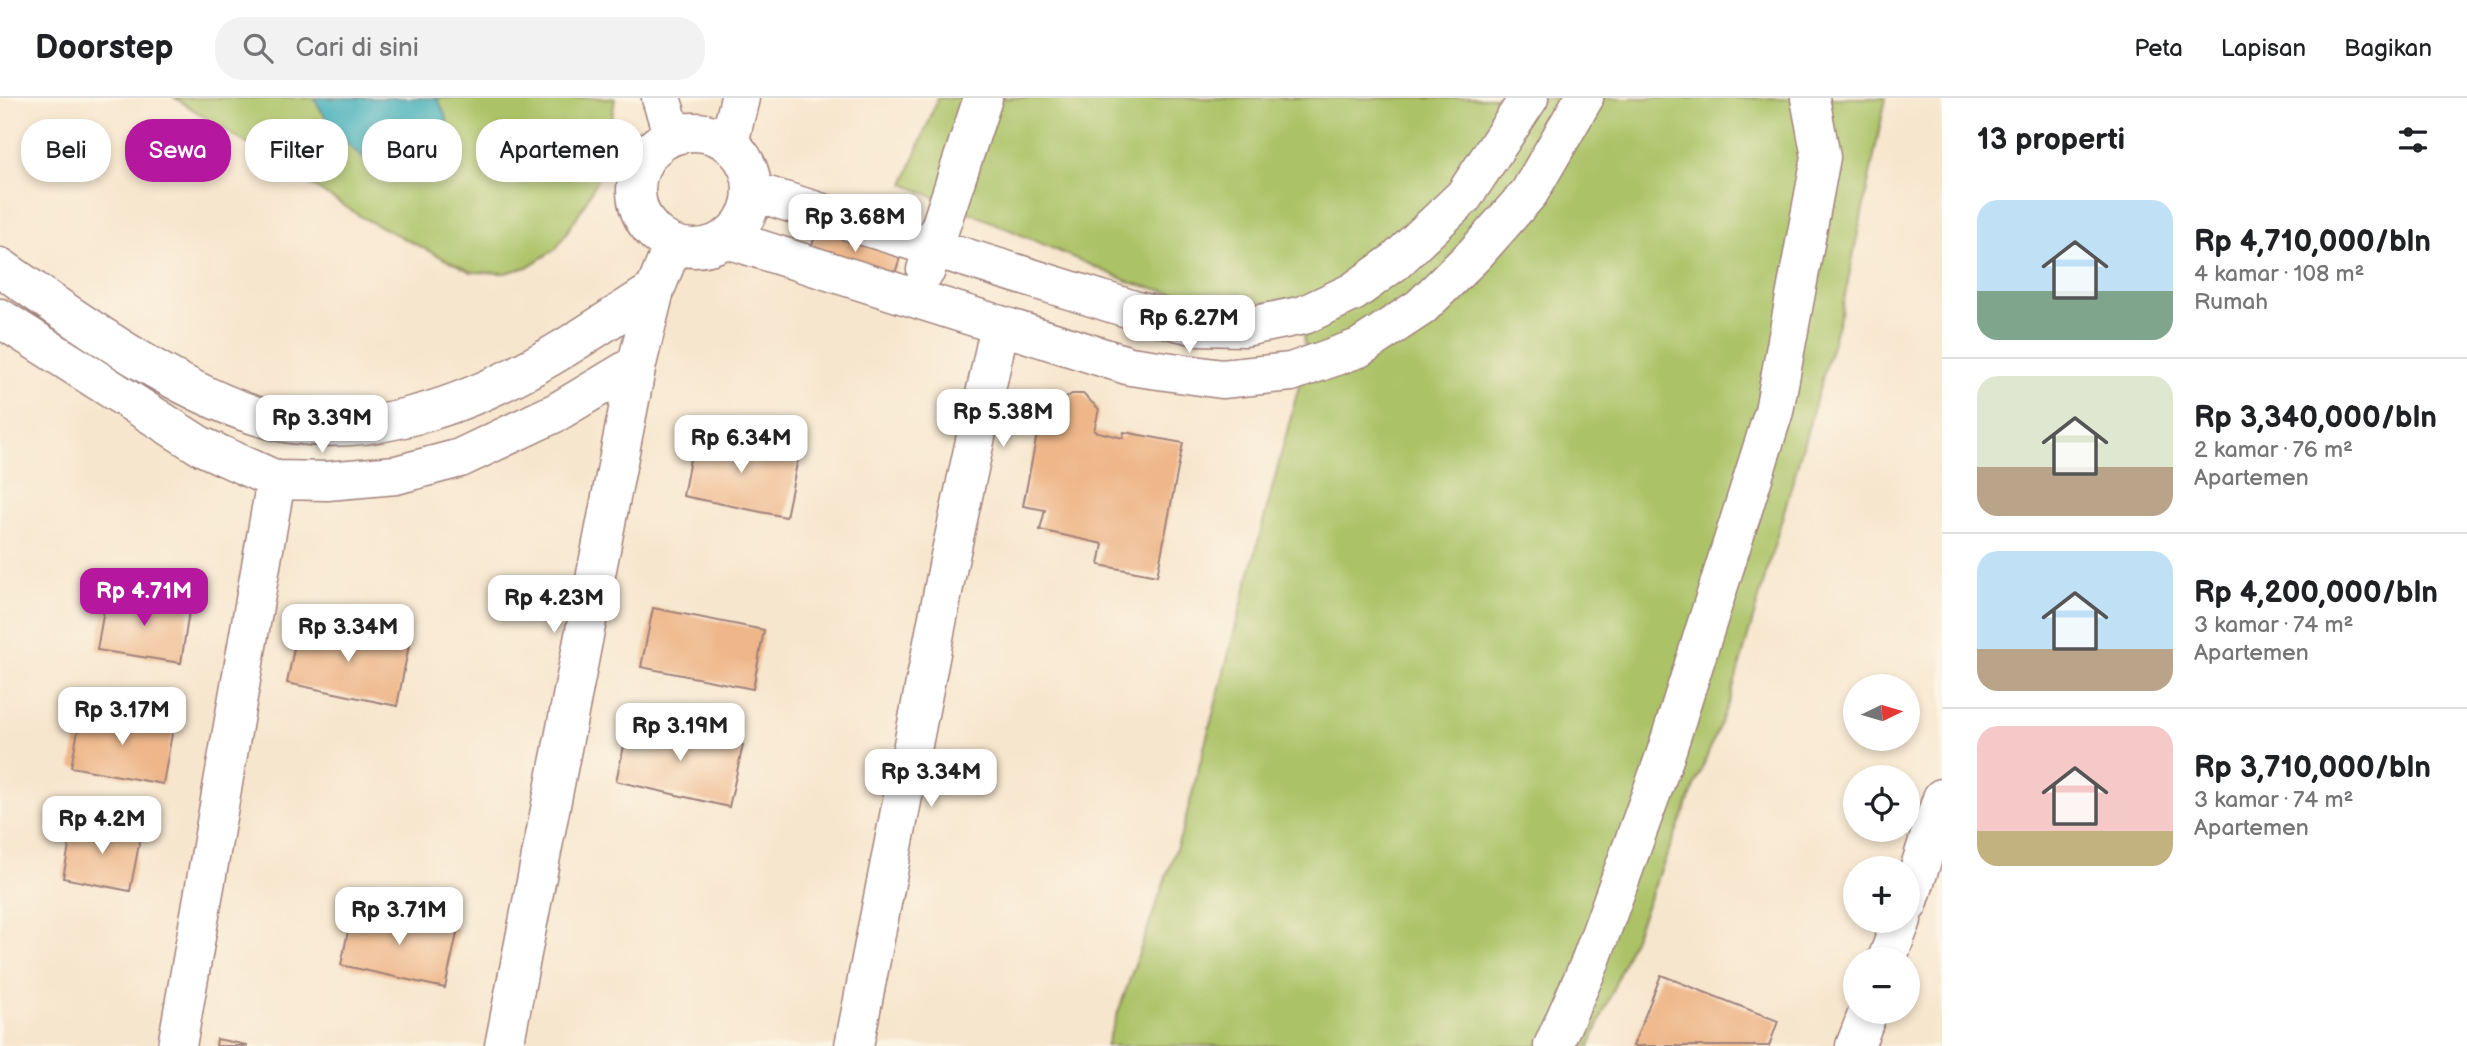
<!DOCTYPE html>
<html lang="id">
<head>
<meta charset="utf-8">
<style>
  :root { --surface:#fff; --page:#f2f2f2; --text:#202124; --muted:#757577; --line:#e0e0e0; --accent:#b5179e }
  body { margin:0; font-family:"Balsamiq Sans",sans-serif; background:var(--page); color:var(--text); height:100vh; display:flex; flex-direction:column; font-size:26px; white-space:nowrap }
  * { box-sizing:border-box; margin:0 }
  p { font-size:23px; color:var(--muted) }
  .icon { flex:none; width:38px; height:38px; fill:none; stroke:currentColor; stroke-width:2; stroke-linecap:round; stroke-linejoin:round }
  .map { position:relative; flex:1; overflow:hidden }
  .side { display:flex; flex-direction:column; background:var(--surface); width:525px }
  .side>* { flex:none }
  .top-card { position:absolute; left:21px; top:21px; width:665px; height:63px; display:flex; gap:14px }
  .needle { width:46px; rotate:85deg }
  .tools { position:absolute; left:1843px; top:576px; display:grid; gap:14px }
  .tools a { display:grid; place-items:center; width:77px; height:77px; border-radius:50%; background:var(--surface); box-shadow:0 4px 10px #0003; font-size:35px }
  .price { position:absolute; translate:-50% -60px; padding:0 16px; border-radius:14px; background:#fff; color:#222; font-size:23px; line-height:46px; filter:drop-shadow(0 2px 4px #0008) }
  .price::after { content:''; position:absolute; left:50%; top:42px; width:21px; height:16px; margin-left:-10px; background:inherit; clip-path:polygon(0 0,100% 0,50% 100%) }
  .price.current { background:var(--accent); color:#fff }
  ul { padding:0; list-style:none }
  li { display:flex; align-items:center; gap:21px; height:175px; padding:0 35px }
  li+li { border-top:2px solid var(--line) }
  li span { display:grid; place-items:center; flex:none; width:196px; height:140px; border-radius:21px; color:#555 }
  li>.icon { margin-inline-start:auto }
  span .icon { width:84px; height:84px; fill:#fffc; stroke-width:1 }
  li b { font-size:30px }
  h2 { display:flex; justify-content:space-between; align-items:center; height:84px; padding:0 35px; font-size:30px }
  .tag { padding:0 24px; border-radius:28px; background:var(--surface); box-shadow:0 4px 10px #0003; font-size:24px; line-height:63px }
  .tag.current { background:var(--accent); color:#fff }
  header { display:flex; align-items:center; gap:42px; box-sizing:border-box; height:98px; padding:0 35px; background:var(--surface); border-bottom:2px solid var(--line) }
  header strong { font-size:33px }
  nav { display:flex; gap:38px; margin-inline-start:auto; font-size:24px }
  .search { width:490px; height:63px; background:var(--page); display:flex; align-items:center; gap:18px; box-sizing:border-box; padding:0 24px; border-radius:28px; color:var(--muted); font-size:26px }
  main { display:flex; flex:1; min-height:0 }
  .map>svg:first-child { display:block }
  .green { fill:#abc266; stroke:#7a7048; stroke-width:2 }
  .water { fill:#3dadb9; stroke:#446672; stroke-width:2 }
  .building { fill:#eeb689 }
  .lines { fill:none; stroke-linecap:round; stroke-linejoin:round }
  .minor-casing { stroke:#a0827c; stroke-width:41 }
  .minor { stroke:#fff; stroke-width:38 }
</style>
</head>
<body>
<header>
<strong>Doorstep</strong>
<div class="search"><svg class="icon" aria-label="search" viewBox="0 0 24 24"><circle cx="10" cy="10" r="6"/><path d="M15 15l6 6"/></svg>Cari di sini</div>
<nav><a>Peta</a><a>Lapisan</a><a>Bagikan</a></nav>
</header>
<main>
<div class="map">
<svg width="1942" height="948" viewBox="0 0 1942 948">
  <rect width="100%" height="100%" fill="#fcf5e5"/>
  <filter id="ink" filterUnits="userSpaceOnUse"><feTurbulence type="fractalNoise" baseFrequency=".0143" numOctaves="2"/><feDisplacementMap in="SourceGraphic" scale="14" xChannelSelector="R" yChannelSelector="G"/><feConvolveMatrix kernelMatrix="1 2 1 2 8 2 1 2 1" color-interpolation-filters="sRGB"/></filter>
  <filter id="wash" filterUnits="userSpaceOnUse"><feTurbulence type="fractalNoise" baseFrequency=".00686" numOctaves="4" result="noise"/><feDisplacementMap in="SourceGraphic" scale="28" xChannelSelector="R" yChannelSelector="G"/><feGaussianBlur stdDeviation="1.57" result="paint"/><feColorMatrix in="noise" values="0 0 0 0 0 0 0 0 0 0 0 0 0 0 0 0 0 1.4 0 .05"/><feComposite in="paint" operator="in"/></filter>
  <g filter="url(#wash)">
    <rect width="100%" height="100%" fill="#f7e6ce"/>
    <path class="green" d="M175 0H615L605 67 583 109 556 151 527 169 505 175 471 174 363 120Z
      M938 0H1886L1842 212 1730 601 1590 948H1106L1182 734 1306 261 1303 226 1277 204 1243 206 1198 201 1132 185 904 86Z"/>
    <path class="water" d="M314 0H437C451 24 454 46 448 72 390 97 340 48 314 0Z"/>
    <g id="blocks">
      <path class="building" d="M819 124 903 150 891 188 808 161Z
        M1072 296H1083L1099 311 1094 333 1123 340 1124 334 1183 345 1157 478 1099 467 1103 446 1040 432 1045 412 1023 408 1041 316 1054 319 1059 305Z
        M695 335 799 356 786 419 683 398Z
        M107 494 190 507 181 565 97 552Z
        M653 510 764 532 753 591 641 569Z
        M299 525 409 547 397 608 287 585Z
        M82 612 173 630 163 686 71 669Z
        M630 622 743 647 729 709 616 683Z
        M74 722 141 736 130 793 63 780Z
        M353 809 458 831 445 890 341 867Z
        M1661 877 1778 923 1769 948H1633Z
        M217 941 247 947V948H216Z"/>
    </g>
  </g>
  <g filter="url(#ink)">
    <use href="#blocks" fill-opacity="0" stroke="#a0827c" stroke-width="2"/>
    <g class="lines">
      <defs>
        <path id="minor" d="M661 0 673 38
          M636 92a58 58 0 1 1 116 0a58 58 0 1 1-116 0Z
          M729 45 740 0
          M752 93 1137 213 1197 228 1245 229 1304 217 1353 194 1396 163 1464 98 1529 0
          M727 141 1130 268 1222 281 1291 274 1359 250 1421 209 1475 156 1529 95 1584 0
          M0 169C76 222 200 312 291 326 366 337 444 314 511 280 561 255 608 222 655 192
          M926 172 983 0
          M0 220 199 347 276 382 327 383 396 377 460 360 557 314 637 266
          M1908 806 1942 700
          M1887 861 1902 822
          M177 948 276 382
          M504 948 637 266 655 192 673 147
          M854 948 949 463 1000 227
          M1553 948 1589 867 1665 658 1774 313 1821 59 1810 0
          M1855 948 1868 914"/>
      </defs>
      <use href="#minor" class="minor-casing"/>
      <use href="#minor" class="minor"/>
    </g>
  </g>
</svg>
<div class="tools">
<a><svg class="needle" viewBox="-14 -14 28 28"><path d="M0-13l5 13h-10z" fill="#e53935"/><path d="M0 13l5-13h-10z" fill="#757577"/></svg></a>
<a><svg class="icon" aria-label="locate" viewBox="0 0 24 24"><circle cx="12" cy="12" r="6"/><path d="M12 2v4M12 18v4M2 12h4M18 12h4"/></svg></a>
<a>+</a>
<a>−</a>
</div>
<b class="price" style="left:855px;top:156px">Rp 3.68M</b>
<b class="price" style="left:1189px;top:257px">Rp 6.27M</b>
<b class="price" style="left:1003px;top:351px">Rp 5.38M</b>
<b class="price" style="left:322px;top:357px">Rp 3.39M</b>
<b class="price" style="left:741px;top:377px">Rp 6.34M</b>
<b class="price current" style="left:144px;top:530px">Rp 4.71M</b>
<b class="price" style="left:554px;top:537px">Rp 4.23M</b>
<b class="price" style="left:348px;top:566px">Rp 3.34M</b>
<b class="price" style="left:122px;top:649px">Rp 3.17M</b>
<b class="price" style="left:680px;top:665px">Rp 3.19M</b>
<b class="price" style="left:931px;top:711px">Rp 3.34M</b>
<b class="price" style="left:102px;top:758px">Rp 4.2M</b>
<b class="price" style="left:399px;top:849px">Rp 3.71M</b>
<div class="top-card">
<a class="tag">Beli</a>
<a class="tag current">Sewa</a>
<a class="tag">Filter</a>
<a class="tag">Baru</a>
<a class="tag">Apartemen</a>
</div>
</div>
<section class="side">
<h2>13 properti<svg class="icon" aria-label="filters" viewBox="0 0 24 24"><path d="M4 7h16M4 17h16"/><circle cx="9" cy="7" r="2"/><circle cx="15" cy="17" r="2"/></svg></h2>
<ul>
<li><span style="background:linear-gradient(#bfe0f5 65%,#7fa58c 0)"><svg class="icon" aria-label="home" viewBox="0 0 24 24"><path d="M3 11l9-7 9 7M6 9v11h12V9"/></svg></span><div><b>Rp 4,710,000/bln</b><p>4 kamar · 108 m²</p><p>Rumah</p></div></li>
<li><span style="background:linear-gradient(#dfe7d0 65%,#b9a48a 0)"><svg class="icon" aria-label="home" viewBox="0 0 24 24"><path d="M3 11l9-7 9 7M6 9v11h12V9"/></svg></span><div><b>Rp 3,340,000/bln</b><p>2 kamar · 76 m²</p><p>Apartemen</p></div></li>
<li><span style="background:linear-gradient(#bfe0f5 70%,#b9a48a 0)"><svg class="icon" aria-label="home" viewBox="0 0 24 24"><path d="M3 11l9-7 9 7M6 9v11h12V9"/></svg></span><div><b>Rp 4,200,000/bln</b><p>3 kamar · 74 m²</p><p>Apartemen</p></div></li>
<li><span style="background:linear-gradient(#f6c9c9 75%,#c2b280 0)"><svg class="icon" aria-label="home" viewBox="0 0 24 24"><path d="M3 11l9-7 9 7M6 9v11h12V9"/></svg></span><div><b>Rp 3,710,000/bln</b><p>3 kamar · 74 m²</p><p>Apartemen</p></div></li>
</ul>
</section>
</main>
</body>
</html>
